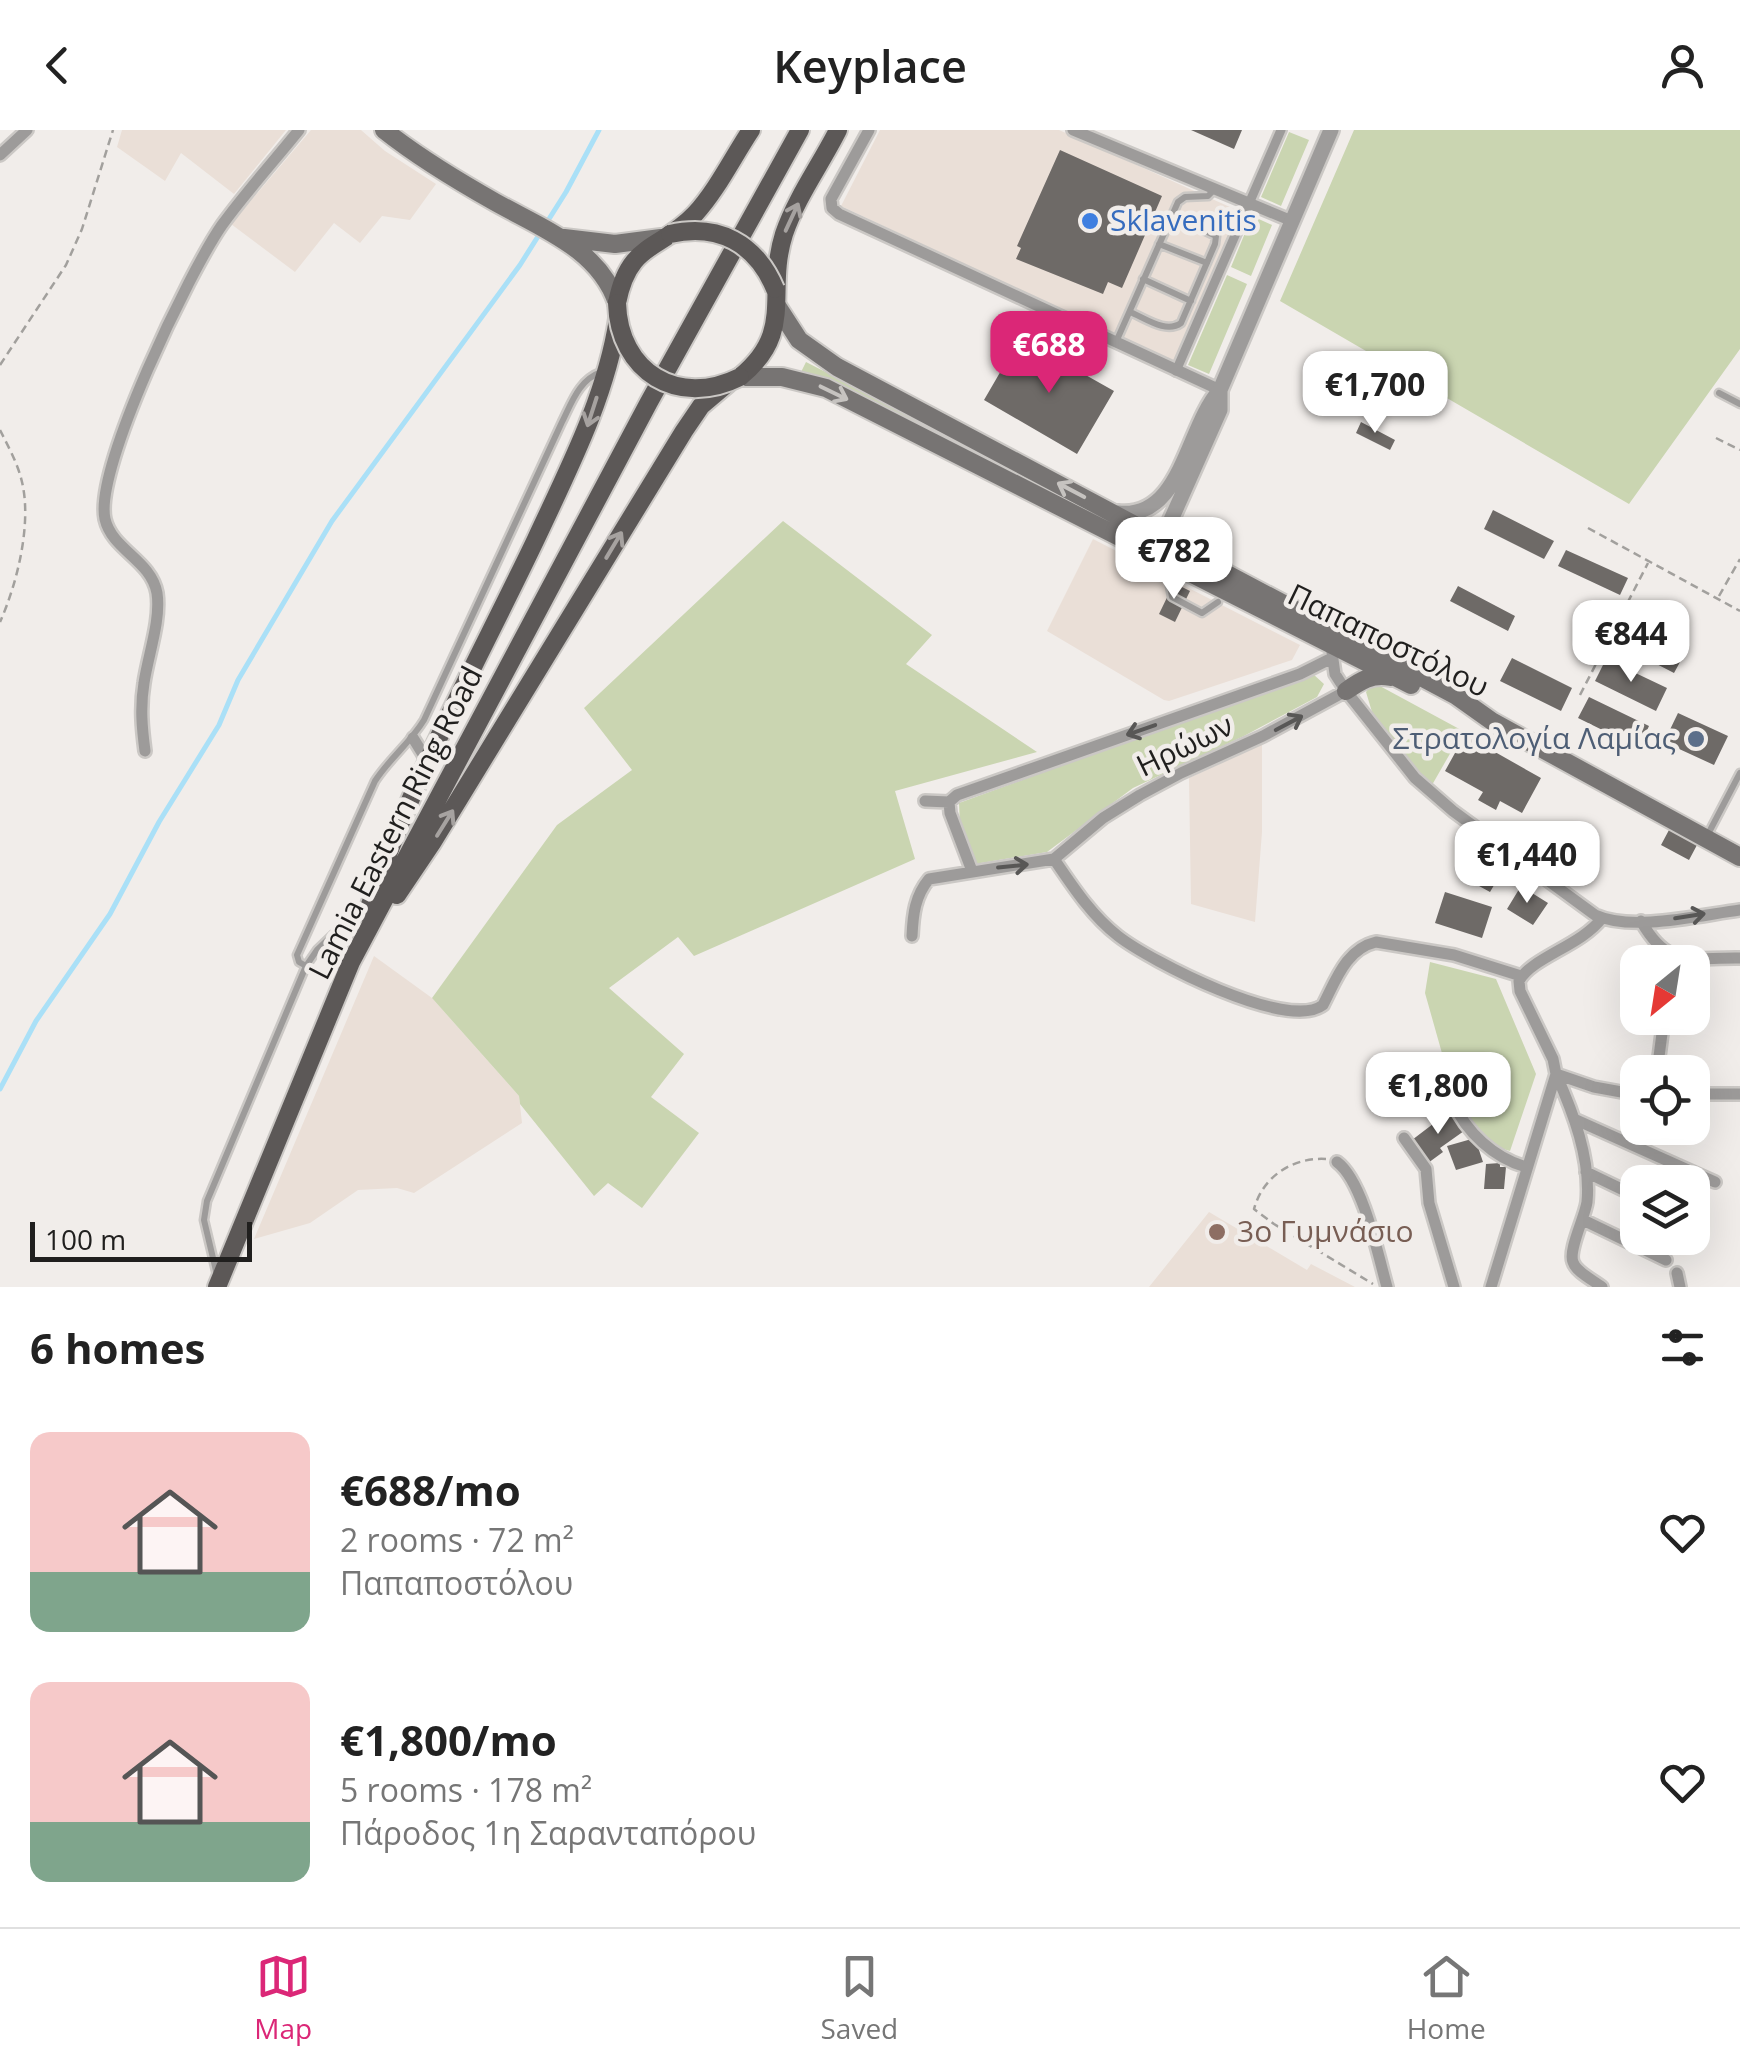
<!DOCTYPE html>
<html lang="en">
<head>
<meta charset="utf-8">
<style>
  :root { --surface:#fff; --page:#f2f2f2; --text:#222; --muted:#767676; --line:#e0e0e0; --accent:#db2777 }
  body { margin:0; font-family:"Open Sans",sans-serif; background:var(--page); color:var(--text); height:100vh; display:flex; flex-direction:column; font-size:38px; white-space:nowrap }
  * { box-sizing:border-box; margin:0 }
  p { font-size:32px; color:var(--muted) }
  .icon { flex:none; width:55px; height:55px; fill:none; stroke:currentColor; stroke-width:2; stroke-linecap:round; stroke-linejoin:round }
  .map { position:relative; height:1157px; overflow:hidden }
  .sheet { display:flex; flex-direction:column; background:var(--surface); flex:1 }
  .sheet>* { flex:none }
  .needle { width:65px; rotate:210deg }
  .tools { position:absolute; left:1620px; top:815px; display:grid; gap:20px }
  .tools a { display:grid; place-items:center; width:90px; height:90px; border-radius:20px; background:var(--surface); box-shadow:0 10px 40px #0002; font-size:50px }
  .scale { position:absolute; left:30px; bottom:25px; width:222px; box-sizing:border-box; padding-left:10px; border:5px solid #201f1e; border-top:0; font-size:28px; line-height:35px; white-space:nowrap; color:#201f1e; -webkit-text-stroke:8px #f1edea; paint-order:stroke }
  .price { position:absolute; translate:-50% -85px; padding:0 22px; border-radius:20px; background:#fff; color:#222; font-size:32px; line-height:65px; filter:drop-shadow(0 2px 5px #0008) }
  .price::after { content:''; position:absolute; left:50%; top:60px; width:30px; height:22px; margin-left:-15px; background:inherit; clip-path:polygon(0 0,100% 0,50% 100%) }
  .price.selected { background:var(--accent); color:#fff }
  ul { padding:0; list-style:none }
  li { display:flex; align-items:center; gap:30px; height:250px; padding:0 30px }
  li span { display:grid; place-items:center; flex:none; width:280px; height:200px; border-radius:20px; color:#555 }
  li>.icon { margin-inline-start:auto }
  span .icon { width:120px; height:120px; fill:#fffc; stroke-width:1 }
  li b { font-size:42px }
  h2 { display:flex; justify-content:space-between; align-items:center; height:120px; padding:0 30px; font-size:42px }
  header { display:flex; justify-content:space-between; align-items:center; height:130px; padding:0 30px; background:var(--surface); font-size:45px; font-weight:600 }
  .dock { display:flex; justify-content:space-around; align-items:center; height:140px; border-top:2px solid var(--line); background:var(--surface); font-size:28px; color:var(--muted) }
  .dock a { display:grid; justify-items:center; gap:5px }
  .dock .selected { color:var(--accent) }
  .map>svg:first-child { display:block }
  .built { fill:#eadfd7 }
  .green { fill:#cad5b1 }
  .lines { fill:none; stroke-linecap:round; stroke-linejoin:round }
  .stream { stroke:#aae0f7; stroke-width:5 }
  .building { fill:#6e6a67 }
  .service-casing { stroke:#cbc8c5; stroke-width:11 }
  .pedestrian-casing { stroke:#cbc8c5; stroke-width:14 }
  .minor-casing { stroke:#cbc8c5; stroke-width:16 }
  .tertiary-casing { stroke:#cbc8c5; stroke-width:20 }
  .secondary-casing { stroke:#cbc8c5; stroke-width:22 }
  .primary-casing { stroke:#cbc8c5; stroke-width:22 }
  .path { stroke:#a2a09d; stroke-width:2.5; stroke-dasharray:8 5; stroke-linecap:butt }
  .service { stroke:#9d9b9a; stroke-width:6 }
  .pedestrian { stroke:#9d9b9a; stroke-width:9 }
  .minor { stroke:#9d9b9a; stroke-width:11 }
  .tertiary { stroke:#9d9b9a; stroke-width:15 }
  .secondary { stroke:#777473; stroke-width:18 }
  .primary { stroke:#5c5857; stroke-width:18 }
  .primary-bridge-casing { stroke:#cbc8c5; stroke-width:22; stroke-linecap:butt }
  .primary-bridge { stroke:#5c5857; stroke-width:18 }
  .oneway { stroke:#a6a2a0 }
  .oneway2 { stroke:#c6c3c0 }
  .oneway3 { stroke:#585756 }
  .shop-dot { fill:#3f7fe0; stroke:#f1edea; stroke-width:4 }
  .service-dot { fill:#5c6f8a; stroke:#f1edea; stroke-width:4 }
  .education-dot { fill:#8d6e63; stroke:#f1edea; stroke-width:4 }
  .labels { text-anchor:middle; stroke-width:9; stroke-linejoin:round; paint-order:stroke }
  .shop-label { font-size:30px; fill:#366cbe; stroke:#f1edea; text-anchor:start }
  .street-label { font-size:30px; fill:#201f1e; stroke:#f1edea }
  .service-label { font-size:30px; fill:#4e5e75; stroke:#f1edea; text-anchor:end }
  .education-label { font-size:30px; fill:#785e54; stroke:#f1edea; text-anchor:start }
</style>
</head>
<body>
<header><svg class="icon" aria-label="back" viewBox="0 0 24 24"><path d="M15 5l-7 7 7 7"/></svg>Keyplace<svg class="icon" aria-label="person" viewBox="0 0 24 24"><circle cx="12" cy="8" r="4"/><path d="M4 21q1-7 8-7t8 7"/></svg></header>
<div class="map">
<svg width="1740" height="1157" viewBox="0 0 1740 1157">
  <rect width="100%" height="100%" fill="#f1edea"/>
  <path class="built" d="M122 0H286L234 64 181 23 165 51 117 17Z
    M311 0H361L385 21 436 54 410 90 382 86 360 113 334 93 295 142 231 94Z
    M880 0H1059L1241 82 1175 233 841 76Z
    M1093 409 1300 515 1292 530 1169 571 1164 570 1047 501Z
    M1262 614V702L1255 792 1191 774 1189 648Z
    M374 826 432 868 519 966 522 993 414 1063 397 1058 358 1060 310 1093 254 1109Z
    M1209 1082 1307 1140 1311 1134 1355 1157H1149Z"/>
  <path class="green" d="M1354 0H1740V219L1629 374 1280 171Z
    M1289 2 1309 10 1281 76 1261 67Z
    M1252 86 1272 95 1251 146 1231 137Z
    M1227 145 1247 154 1209 244 1188 235Z
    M806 232 1123 394 1120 399 801 242Z
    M783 391 932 505 906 534 1037 622 895 661 915 729 694 826 678 807 609 858 684 924 651 967 699 1003 642 1078 608 1053 594 1066 520 974 519 966 432 868 557 695 632 640 584 578Z
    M1313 544 1324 554 1317 567 1244 606 1133 658 1047 722 975 734 960 697 959 673Z
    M1371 555H1378L1463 601 1432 655 1421 647 1372 582 1366 562Z
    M1430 832 1496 849 1536 944 1510 1021 1496 1017 1465 983 1447 941 1425 863Z"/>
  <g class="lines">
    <path class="stream" d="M0 959 36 891 110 784 159 692 219 595 238 550 332 391 520 135 566 62 599 0"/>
  </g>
  <path class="building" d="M1191 0H1242L1234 19Z
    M1060 20 1162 66 1122 158 1108 152 1103 164 1016 129 1021 118 1017 116Z
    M1020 208 1114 261 1077 324 984 270Z
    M1361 292 1395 310 1390 320 1356 303Z
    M1493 380 1554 411 1544 429 1484 399Z
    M1566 420 1628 448 1620 465 1558 436Z
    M1174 453 1190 461 1175 492 1159 484Z
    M1458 456 1515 486 1508 501 1450 471Z
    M1625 490 1686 521 1674 543 1614 512Z
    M1512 528 1572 558 1561 581 1500 551Z
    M1606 529 1667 558 1656 581 1595 551Z
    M1589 567 1649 596 1639 618 1578 588Z
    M1678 583 1728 606 1714 635 1664 612Z
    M1465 605 1541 648 1522 683 1500 671 1496 680 1478 670 1483 662 1445 641Z
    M1669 700 1697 715 1689 730 1661 715Z
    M1471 723 1503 740 1490 762 1459 745Z
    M1521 756 1548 773 1533 795 1507 779Z
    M1445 762 1492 777 1482 808 1435 793Z
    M1450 981 1464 1001 1440 1018 1443 1022 1428 1033 1412 1010Z
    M1475 1008 1483 1032 1456 1040 1447 1016Z
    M1500 1033V1037H1506L1504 1059H1484L1486 1034Z"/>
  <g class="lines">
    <defs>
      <path id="service" d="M1159 114 1207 133
        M1143 149 1191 171
        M1130 182C1145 188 1166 204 1181 193L1215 114 1216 106 1172 85
        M1116 212 1178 72 1185 67 1208 66 1214 60
        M1719 263 1740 274
        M1168 445 1172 467 1202 483 1218 472
        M1706 708 1740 643
        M306 836 299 832 297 825 375 651C390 628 410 613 424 590L562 292C572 272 579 250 601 242
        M217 1145 204 1090 207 1071 306 836 317 820 362 777"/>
      <path id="pedestrian" d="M1176 241 1281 0"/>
      <path id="minor" d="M869 0 831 69 832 78 839 84 1220 260
        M1073 0 1292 91
        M0 25 27 0
        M1331 515 1335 544 1346 561 1415 648 1453 681 1595 785C1632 802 1701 785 1740 780
        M413 608 429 634
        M145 621C142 598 140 577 144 553 148 525 161 491 157 463 151 430 112 420 105 389 94 338 190 141 222 95 246 62 274 31 299 0
        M925 671 949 672
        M1054 729C1073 757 1092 786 1118 806 1150 831 1288 902 1323 875 1336 850 1346 819 1376 812L1454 825 1521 846
        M972 741 950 683 949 672 957 665 1300 544 1330 529
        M1641 791C1669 840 1689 827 1740 828
        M912 806C913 784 915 766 929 749L1054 729 1103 688 1140 665 1181 643 1263 606 1346 561
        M1657 942 1664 888
        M1556 944C1573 982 1591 1029 1587 1072 1585 1087 1568 1120 1573 1132 1576 1142 1593 1150 1602 1157
        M1556 944 1594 957 1638 965
        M1692 964H1740
        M1453 972C1466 1002 1494 1028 1526 1037
        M1574 989 1715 1052
        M1404 1008 1426 1039 1429 1073 1454 1157
        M1337 1032C1363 1051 1378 1125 1387 1157
        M1586 1042 1638 1067
        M1583 1090 1666 1130
        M1677 1143 1680 1157
        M1491 1157 1556 944 1553 929 1520 861 1519 851C1532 827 1581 816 1602 788"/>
      <path id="tertiary" d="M1118 383C1182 390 1186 298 1220 260L1331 0
        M1155 416 1162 410 1220 280V260"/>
      <path id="secondary" d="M384 0C418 27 456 50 495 72 541 98 599 119 617 173
        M564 108 615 114 661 108
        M777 176 799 210 837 237 1455 565 1493 592 1740 727
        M740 247H782L826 258 1411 555
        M1346 561C1360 551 1372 543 1391 547"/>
      <path id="primary" d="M617 173C629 111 660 121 695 84 717 60 733 27 751 0
        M740 247C796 201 765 164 784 104 796 68 821 34 838 0
        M397 765 432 713 684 301 701 276 727 254
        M367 784C408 655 478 531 536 409 569 338 606 267 618 189
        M217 1157 351 832 649 272 800 0"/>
    </defs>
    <use href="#service" class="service-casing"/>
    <use href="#pedestrian" class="pedestrian-casing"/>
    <use href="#minor" class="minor-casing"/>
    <use href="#tertiary" class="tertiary-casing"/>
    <use href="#secondary" class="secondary-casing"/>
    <use href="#primary" class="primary-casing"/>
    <path class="path" d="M0 235 66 135 82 99 113 0
      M0 300C8 316 18 334 22 352 32 394 17 454 0 492
      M1716 308 1740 320
      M1588 398 1740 481
      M1719 466 1740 429
      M1580 565 1648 433
      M1326 1029C1293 1027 1263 1046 1254 1079L1274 1094 1373 1154"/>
    <use href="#service" class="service"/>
    <use href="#pedestrian" class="pedestrian"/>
    <use href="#minor" class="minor"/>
    <use href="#tertiary" class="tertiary"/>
    <use href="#secondary" class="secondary"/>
    <use href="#primary" class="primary"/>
    <defs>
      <path id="primary-bridge" d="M670 104C718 93 756 113 775 159
        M617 173C619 242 678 278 740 247"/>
    </defs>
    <use href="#primary-bridge" class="primary-bridge-casing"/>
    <use href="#primary-bridge" class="primary-bridge"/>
  </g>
  <defs><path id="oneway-shaft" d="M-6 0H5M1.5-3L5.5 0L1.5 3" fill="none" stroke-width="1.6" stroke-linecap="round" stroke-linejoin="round" transform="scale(2.5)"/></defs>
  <g class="oneway">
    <use href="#oneway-shaft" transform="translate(792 87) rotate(-65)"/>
    <use href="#oneway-shaft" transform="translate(592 282) rotate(108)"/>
    <use href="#oneway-shaft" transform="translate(614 415) rotate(-59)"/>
    <use href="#oneway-shaft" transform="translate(445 693) rotate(-58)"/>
  </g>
  <g class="oneway2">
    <use href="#oneway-shaft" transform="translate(834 263) rotate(26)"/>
    <use href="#oneway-shaft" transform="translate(1071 360) rotate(-152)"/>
  </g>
  <g class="oneway3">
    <use href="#oneway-shaft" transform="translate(1289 593) rotate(-28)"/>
    <use href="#oneway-shaft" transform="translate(1141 600) rotate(161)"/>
    <use href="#oneway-shaft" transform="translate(1013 736) rotate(-6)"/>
    <use href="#oneway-shaft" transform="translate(1690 786) rotate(-9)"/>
  </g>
  <circle class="shop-dot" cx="1090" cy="91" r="10"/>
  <circle class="service-dot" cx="1696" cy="609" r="10"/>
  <circle class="education-dot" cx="1217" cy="1102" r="10"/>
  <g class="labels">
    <g class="shop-label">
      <text x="1110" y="101">Sklavenitis</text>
    </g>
    <g class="street-label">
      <text transform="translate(1388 511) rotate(26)" y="10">Παπαποστόλου</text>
      <text transform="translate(1185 616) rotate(-26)" y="10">Ηρώων</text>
      <text transform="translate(396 693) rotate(-63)" y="10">Lamia Eastern Ring Road</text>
    </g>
    <g class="service-label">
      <text x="1676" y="619">Στρατολογία Λαμίας</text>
    </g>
    <g class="education-label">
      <text x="1237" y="1112">3ο Γυμνάσιο</text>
    </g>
  </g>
</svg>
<div class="tools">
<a><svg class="needle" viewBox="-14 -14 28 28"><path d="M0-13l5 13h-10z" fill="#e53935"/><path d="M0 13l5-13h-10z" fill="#767676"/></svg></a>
<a><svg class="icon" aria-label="locate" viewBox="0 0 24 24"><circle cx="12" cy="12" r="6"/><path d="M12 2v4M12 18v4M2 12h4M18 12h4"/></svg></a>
<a><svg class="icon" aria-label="layers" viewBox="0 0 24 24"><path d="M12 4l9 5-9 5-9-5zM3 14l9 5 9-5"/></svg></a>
</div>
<div class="scale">100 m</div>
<b class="price selected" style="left:1049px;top:266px">€688</b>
<b class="price" style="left:1375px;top:306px">€1,700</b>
<b class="price" style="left:1174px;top:472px">€782</b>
<b class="price" style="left:1631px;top:555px">€844</b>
<b class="price" style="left:1527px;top:776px">€1,440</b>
<b class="price" style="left:1438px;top:1007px">€1,800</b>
</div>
<section class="sheet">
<h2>6 homes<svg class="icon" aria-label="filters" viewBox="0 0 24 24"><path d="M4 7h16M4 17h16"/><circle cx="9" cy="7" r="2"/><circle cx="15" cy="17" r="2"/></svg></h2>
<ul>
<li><span style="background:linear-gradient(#f6c9c9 70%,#7fa58c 0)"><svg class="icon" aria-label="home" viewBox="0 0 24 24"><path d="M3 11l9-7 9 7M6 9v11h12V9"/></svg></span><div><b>€688/mo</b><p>2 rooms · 72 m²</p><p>Παπαποστόλου</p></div><svg class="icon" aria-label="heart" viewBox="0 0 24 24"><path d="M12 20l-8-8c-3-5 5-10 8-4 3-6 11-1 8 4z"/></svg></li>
<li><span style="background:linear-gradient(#f6c9c9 70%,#7fa58c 0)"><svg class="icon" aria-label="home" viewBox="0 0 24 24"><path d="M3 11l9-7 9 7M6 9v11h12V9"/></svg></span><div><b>€1,800/mo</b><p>5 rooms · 178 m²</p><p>Πάροδος 1η Σαρανταπόρου</p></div><svg class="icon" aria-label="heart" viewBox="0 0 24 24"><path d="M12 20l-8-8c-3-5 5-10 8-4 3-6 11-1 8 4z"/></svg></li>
</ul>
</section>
<nav class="dock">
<a class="selected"><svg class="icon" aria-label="map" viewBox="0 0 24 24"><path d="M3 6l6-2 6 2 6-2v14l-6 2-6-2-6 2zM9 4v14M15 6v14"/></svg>Map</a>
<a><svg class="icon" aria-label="saved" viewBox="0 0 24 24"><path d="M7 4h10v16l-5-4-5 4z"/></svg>Saved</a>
<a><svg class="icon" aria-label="home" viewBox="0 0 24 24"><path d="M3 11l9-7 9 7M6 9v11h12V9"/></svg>Home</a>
</nav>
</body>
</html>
